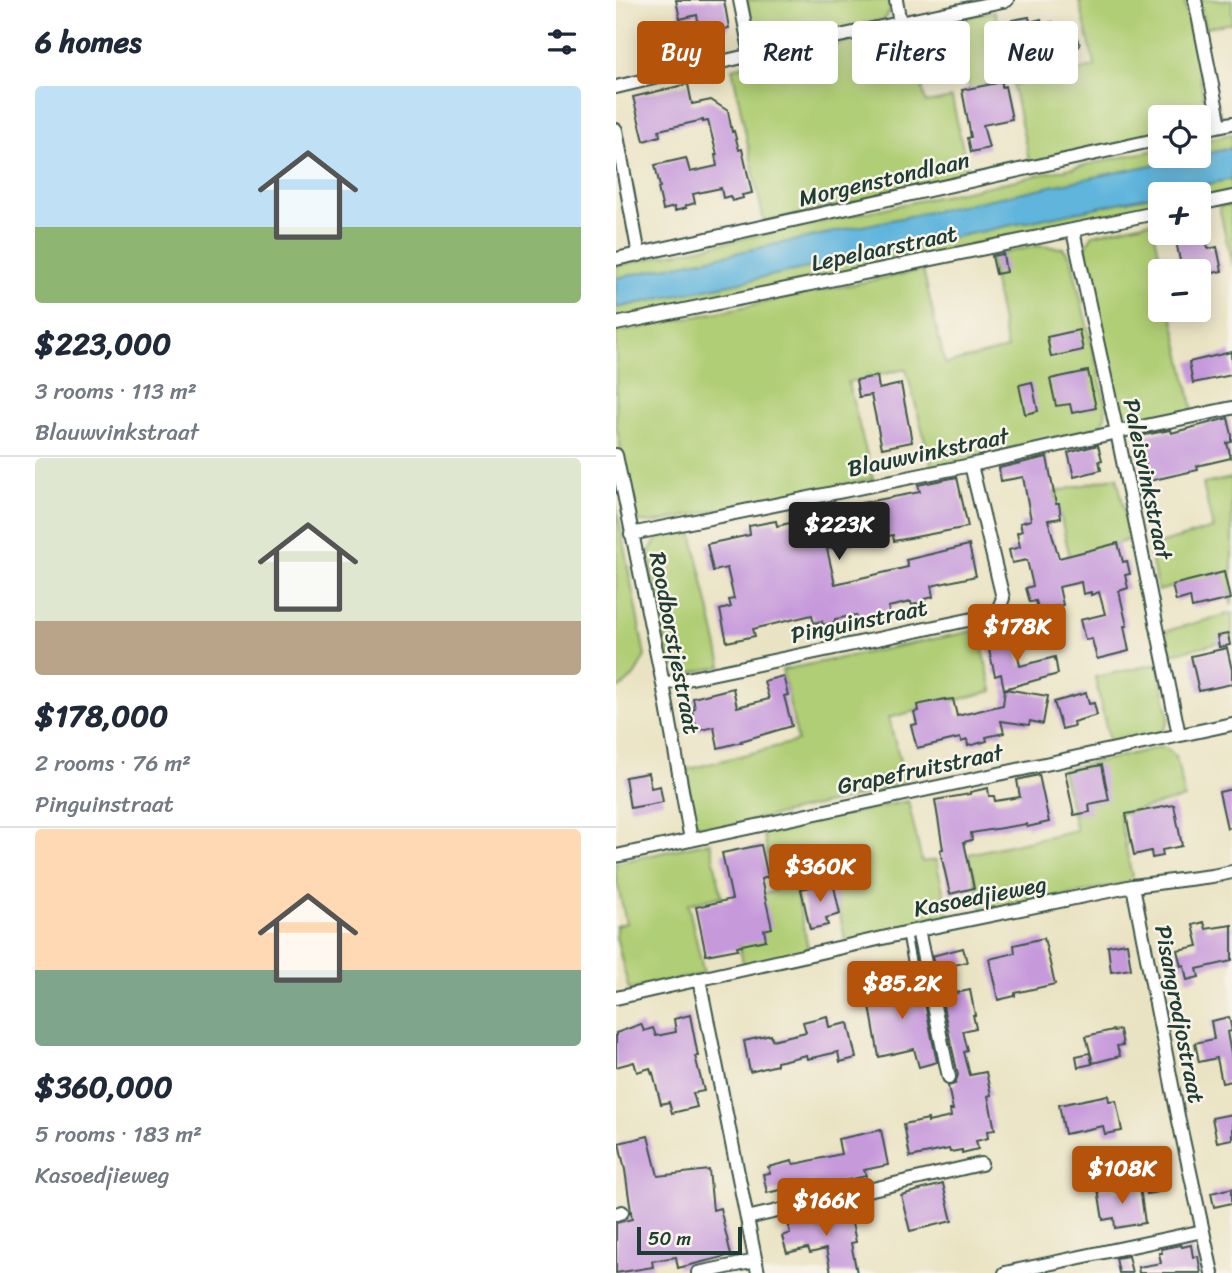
<!DOCTYPE html>
<html lang="en">
<head>
<meta charset="utf-8">
<style>
  :root { --surface:#fff; --page:#f2f2f3; --text:#1f2937; --muted:#747a83; --line:#e0e1e3; --accent:#b45309 }
  body { margin:0; font-family:Sriracha,sans-serif; background:var(--page); color:var(--text); height:100vh; display:flex; flex-direction:column; font-size:26px; white-space:nowrap }
  * { box-sizing:border-box; margin:0 }
  p { font-size:23px; color:var(--muted) }
  .icon { flex:none; width:38px; height:38px; fill:none; stroke:currentColor; stroke-width:2; stroke-linecap:round; stroke-linejoin:round }
  .map { position:relative; flex:1; overflow:hidden }
  .drawer { display:flex; flex-direction:column; background:var(--surface); width:616px }
  .drawer>* { flex:none }
  .hud { position:absolute; left:21px; top:21px; width:490px; height:63px; display:flex; gap:14px }
  .buttons { position:absolute; left:532px; top:105px; display:grid; gap:14px }
  .buttons a { display:grid; place-items:center; width:63px; height:63px; border-radius:7px; background:var(--surface); box-shadow:0 4px 18px #0003; font-size:35px }
  .scale { position:absolute; left:21px; bottom:18px; width:105px; box-sizing:border-box; padding-left:7px; border:4px solid #1f3d34; border-top:0; font-size:19px; line-height:24px; white-space:nowrap; color:#1f3d34; -webkit-text-stroke:5px #f7f3e8; paint-order:stroke }
  .price { position:absolute; translate:-50% -60px; padding:0 16px; border-radius:7px; background:var(--accent); color:#fff; font-size:23px; line-height:46px; filter:drop-shadow(0 2px 4px #0008) }
  .price::after { content:''; position:absolute; left:50%; top:42px; width:21px; height:16px; margin-left:-10px; background:inherit; clip-path:polygon(0 0,100% 0,50% 100%) }
  .price.selected { background:#222; color:#fff }
  ul { padding:0; list-style:none }
  li { display:grid; align-content:center; gap:14px; height:371px; padding:0 35px }
  li+li { border-top:2px solid var(--line) }
  li span { display:grid; place-items:center; height:217px; border-radius:7px; color:#555 }
  li>.icon { margin-inline-start:auto }
  span .icon { width:126px; height:126px; fill:#fffc; stroke-width:1 }
  li b { font-size:30px }
  h2 { display:flex; justify-content:space-between; align-items:center; height:84px; padding:0 35px; font-size:30px }
  .pill { padding:0 24px; border-radius:7px; background:var(--surface); box-shadow:0 4px 18px #0003; font-size:24px; line-height:63px }
  .pill.selected { background:var(--accent); color:#fff }
  main { display:flex; flex:1; min-height:0 }
  .map>svg:first-child { display:block }
  .green { fill:#b0ce75; stroke:#688654; stroke-width:2 }
  .water { fill:#61b5dd; stroke:#407988; stroke-width:2 }
  .building { fill:#c699db }
  .lines { fill:none; stroke-linecap:round; stroke-linejoin:round }
  .lane-casing { stroke:#3d5649; stroke-width:10 }
  .street-casing { stroke:#3d5649; stroke-width:16 }
  .lane { stroke:#fff; stroke-width:6 }
  .street { stroke:#fff; stroke-width:12 }
  .labels { text-anchor:middle; stroke-width:5; stroke-linejoin:round; paint-order:stroke }
  .street-label { font-size:23px; fill:#1f3d34; stroke:#f7f3e8 }
</style>
</head>
<body>
<main>
<section class="drawer">
<h2>6 homes<svg class="icon" aria-label="filters" viewBox="0 0 24 24"><path d="M4 7h16M4 17h16"/><circle cx="9" cy="7" r="2"/><circle cx="15" cy="17" r="2"/></svg></h2>
<ul>
<li><span style="background:linear-gradient(#bfe0f5 65%,#8fb573 0)"><svg class="icon" aria-label="home" viewBox="0 0 24 24"><path d="M3 11l9-7 9 7M6 9v11h12V9"/></svg></span><div><b>$223,000</b><p>3 rooms · 113 m²</p><p>Blauwvinkstraat</p></div></li>
<li><span style="background:linear-gradient(#dfe7d0 75%,#b9a48a 0)"><svg class="icon" aria-label="home" viewBox="0 0 24 24"><path d="M3 11l9-7 9 7M6 9v11h12V9"/></svg></span><div><b>$178,000</b><p>2 rooms · 76 m²</p><p>Pinguinstraat</p></div></li>
<li><span style="background:linear-gradient(#ffd9b3 65%,#7fa58c 0)"><svg class="icon" aria-label="home" viewBox="0 0 24 24"><path d="M3 11l9-7 9 7M6 9v11h12V9"/></svg></span><div><b>$360,000</b><p>5 rooms · 183 m²</p><p>Kasoedjieweg</p></div></li>
</ul>
</section>
<div class="map">
<svg width="616" height="1273" viewBox="0 0 616 1273">
  <rect width="100%" height="100%" fill="#f7f3e8"/>
  <filter id="ink" filterUnits="userSpaceOnUse"><feTurbulence type="fractalNoise" baseFrequency=".0143" numOctaves="2"/><feDisplacementMap in="SourceGraphic" scale="14" xChannelSelector="R" yChannelSelector="G"/><feConvolveMatrix kernelMatrix="1 2 1 2 8 2 1 2 1" color-interpolation-filters="sRGB"/></filter>
  <filter id="wash" filterUnits="userSpaceOnUse"><feTurbulence type="fractalNoise" baseFrequency=".00686" numOctaves="4" result="noise"/><feDisplacementMap in="SourceGraphic" scale="28" xChannelSelector="R" yChannelSelector="G"/><feGaussianBlur stdDeviation="1.57" result="paint"/><feColorMatrix in="noise" values="0 0 0 0 0 0 0 0 0 0 0 0 0 0 0 0 0 1.4 0 .05"/><feComposite in="paint" operator="in"/></filter>
  <g filter="url(#wash)">
    <rect width="100%" height="100%" fill="#eae3c3"/>
    <path class="green" d="M131 0H273C275 10 274 14 266 21L151 45 138 38Z
      M463 0H568L591 113 590 123 583 129V117H544V137L414 165 397 85 479 67Z
      M583 0H616V23L589 28Z
      M379 11 394 81 353 90 339 20Z
      M293 28 310 103 336 98 353 177 148 222 116 68Z
      M616 134V148L583 156V141Z
      M544 149V156H582L0 278V266Z
      M616 179V192L583 199V194H544V207L0 320V308Z
      M616 204V266L603 206Z
      M536 221 547 271H544V310H555L577 410 521 421 511 420 503 414 469 256 471 244 477 235Z
      M421 246 447 248 455 258 489 401C490 414 491 419 481 428L316 467 290 369 232 382 257 479 37 523 24 522 18 515 0 425V333L307 270 329 364 391 349 373 256Z
      M501 477 515 539 454 558 439 492Z
      M616 478V606L607 573 542 591 533 547 597 528 587 484Z
      M0 504 29 656C22 670 15 684 0 689Z
      M75 528 106 666 70 674 53 665 32 554C41 533 54 533 75 528Z
      M616 613V639L555 654 550 631Z
      M363 630 376 691 272 718 291 785 100 829H87L78 820 70 770 182 741 166 670Z
      M542 664 553 718C551 723 549 729 545 733 537 739 506 743 494 746L479 677Z
      M546 747C565 751 565 781 568 798L503 814 517 882 367 913 353 854 460 830 446 770Z
      M292 801 306 862 320 860 334 920 230 943 216 879 179 887 193 952 128 967 113 902 159 891 147 832Z
      M94 842 106 896 72 904 88 974 13 990 0 937V926L10 923 0 877V863Z"/>
    <path class="water" d="M616 148V179L0 308V278Z"/>
    <g id="blocks">
      <path class="building" d="M60 0H108L113 28 84 34 81 15 64 19Z
        M413 17 414 22 425 19 426 24 437 22 440 37 456 34 462 38 464 45 459 51 405 64 396 20Z
        M339 32 349 75 315 83 305 40Z
        M386 82V87L389 86 396 119 367 125 373 148 355 152 352 138 355 137 346 90Z
        M72 84 76 104 95 100 112 111 116 132 118 131 123 150 126 149 136 193 126 195 127 198 116 201 114 196 107 198 105 188 77 194 79 203 69 206 70 208 59 211 58 207 47 210 42 188 44 187 39 165 70 158 74 172 101 166 99 155H101L92 121 87 122V120L43 130 44 136 28 141 17 97Z
        M589 235 592 249 601 247 606 271 583 276V271H566L560 241Z
        M387 254 390 272 380 274 376 256Z
        M463 330 467 350 435 357 431 337Z
        M615 352 616 375 577 383 573 362Z
        M472 371 480 408 456 413 454 404 440 406 434 379Z
        M261 376 263 389 285 384 296 442 266 448 255 395 243 397 240 380Z
        M416 382 422 411 409 414 403 385Z
        M612 418 616 435V442L611 443 615 458 581 466 582 470 533 481 524 436 554 430 555 433Z
        M482 445 486 460 483 461 485 470 458 477 452 453Z
        M431 457 440 504H443L445 518 432 520 443 558 502 543 507 562 511 561 514 574 509 575 512 588 503 591 511 626H508L513 651 481 659 476 639 469 640 464 620 489 614 483 592 475 595V592L467 594 465 582 443 587 447 605 423 611 420 601 414 602 410 588 417 586 411 560 396 563 393 550 404 547 401 533 406 531 404 523 415 520 407 477 385 481 383 468Z
        M341 477 352 527 278 541 277 535 211 549 219 584 292 567 290 560 353 545 360 576 315 586 317 597 308 599 309 602 296 605 295 602 272 607 274 617 242 624 240 615 219 619V622L207 625 206 621 198 623 196 615 137 629 139 636 111 642 104 610 115 607 113 600 118 599 111 568 97 571 91 544 134 535 133 526 160 521 161 526 220 512 219 508 304 492 302 485Z
        M608 572 614 599 576 608 574 597 560 601 556 585Z
        M612 634 614 645 603 647 601 636Z
        M398 635 404 666 439 657 442 674 388 689 385 674 379 676 371 641Z
        M611 648 616 670V684L583 691 575 656Z
        M167 676 172 695 168 696 176 726 125 741 126 742 102 748 98 727 81 731 76 710 79 709 77 698 117 688 121 707 153 699 148 681Z
        M389 689 432 696 427 724 414 721 413 725 385 721 388 733 370 737 371 741 352 746 351 740 345 742 344 738 301 748 295 725 301 724 298 712 302 711 301 705 329 699V700L337 699 341 716 387 705Z
        M470 693 473 704 478 703 481 715 457 722 458 726 446 729 438 702Z
        M486 765 493 800 473 804 474 812 458 815 449 772Z
        M32 773 35 788 44 786 47 802 14 808 9 777Z
        M423 775 433 822 411 827 410 824 355 833 356 840 348 842 358 888 334 894 324 850 327 849 319 800 354 794V792L372 788 373 796H378L379 801 404 797 401 780Z
        M616 789V827L611 828 603 792Z
        M558 805 566 846 546 850 547 856 536 858 535 851 518 855 510 814Z
        M145 845 152 877 145 879 156 928 148 930 150 940 121 946 122 949 90 955 80 907 116 899 106 853Z
        M217 882 224 914 210 918 212 925 194 929 185 889Z
        M588 922 590 929 616 925V961L581 969 583 977 571 980 568 965 565 966 561 950 582 946 577 925Z
        M428 938 439 984 399 993V996L382 1000 373 959 399 953 398 945Z
        M511 943 515 969 495 972 492 946Z
        M347 948 351 962 334 966 340 993 354 990 359 1015H357L360 1028 347 1031 352 1051 348 1052 354 1075 370 1072 375 1095 372 1096 379 1130 371 1131 372 1138 360 1141 362 1149 346 1153V1150L334 1152 333 1149 294 1157 288 1124 312 1119V1122L335 1117 334 1110H337L332 1086 339 1084 342 1075 316 956Z
        M287 972 296 997 307 994 321 1062 303 1067 298 1049 263 1057 254 1006 265 1004 258 983Z
        M74 1015 82 1056H79L88 1091 77 1093 81 1107 56 1113 53 1102 45 1104 37 1073 36 1074 34 1068 21 1072 18 1062 0 1067V1033L25 1024 28 1031 37 1028 40 1036 60 1032 58 1019Z
        M211 1016 213 1027 232 1023 240 1058 224 1062 222 1052 191 1059 190 1055 161 1062V1065L134 1072 128 1041 155 1035 156 1040 190 1032 187 1022Z
        M613 1017 616 1031 611 1032 616 1059V1081L606 1083 601 1058 583 1062 579 1043 598 1039 595 1021Z
        M497 1030 498 1031 504 1030 507 1045 501 1046 504 1056 477 1063 470 1036Z
        M474 1053 476 1064 462 1067 460 1056Z
        M492 1095 493 1101 500 1100 506 1131 489 1134 487 1126 449 1134 443 1105Z
        M616 1114V1139L601 1142 596 1118Z
        M265 1130 272 1165 248 1170 250 1176 199 1187 198 1182 151 1193 147 1174 154 1173 152 1167 176 1161 177 1164 184 1163 225 1154 222 1139Z
        M32 1136 42 1176 93 1170 97 1210 104 1208 115 1255 62 1268 60 1257 36 1261 37 1267 0 1273V1223L16 1219 9 1170 3 1143Z
        M544 1178 547 1191 531 1194 528 1181Z
        M327 1184 336 1221 294 1231 285 1195Z
        M497 1187 498 1191 524 1187 529 1223 499 1228 498 1218 487 1220 482 1189Z
        M616 1188V1203L598 1207 595 1193Z
        M232 1204 240 1242 235 1243 241 1273H215L210 1249 194 1253 192 1248 171 1253 166 1236 174 1233 171 1223 211 1211 210 1209Z
        M565 1245 566 1247 575 1245 577 1257 582 1256 585 1273H523L522 1267 545 1263 543 1253H546L545 1249Z
        M512 1256 516 1273H503L500 1258Z"/>
    </g>
  </g>
  <g filter="url(#ink)">
    <use href="#blocks" fill-opacity="0" stroke="#3d5649" stroke-width="2"/>
    <g class="lines">
      <defs>
        <path id="lane" d="M290 932 301 991"/>
        <path id="street" d="M124 0 135 55
          M280 0 284 24
          M579 0 604 125
          M0 87 135 55 391 0
          M0 130 23 255
          M583 130 616 123
          M583 204 616 197
          M457 231 501 432 563 735
          M0 259 544 139
          M0 324 544 212
          M0 455 47 684 75 840
          M15 534 355 465 501 432 616 408
          M47 684 376 615 383 608 387 598 355 465
          M0 856 616 724
          M517 886 563 1121 596 1273
          M302 930 333 1077
          M83 979 142 1273
          M0 998 302 930 517 886 596 876 616 872
          M0 1214 6 1212
          M131 1218 365 1164
          M82 1273 140 1261
          M389 1273 587 1231"/>
      </defs>
      <use href="#lane" class="lane-casing"/>
      <use href="#street" class="street-casing"/>
      <use href="#lane" class="lane"/>
      <use href="#street" class="street"/>
    </g>
  </g>
  <g class="labels">
    <g class="street-label">
      <text transform="translate(268 179) rotate(-13)" y="8">Morgenstondlaan</text>
      <text transform="translate(268 248) rotate(-12)" y="8">Lepelaarstraat</text>
      <text transform="translate(312 452) rotate(-12)" y="8">Blauwvinkstraat</text>
      <text transform="translate(532 479) rotate(78)" y="8">Paleisvinkstraat</text>
      <text transform="translate(243 621) rotate(-12)" y="8">Pinguinstraat</text>
      <text transform="translate(59 643) rotate(79)" y="8">Roodborstjestraat</text>
      <text transform="translate(304 769) rotate(-12)" y="8">Grapefruitstraat</text>
      <text transform="translate(364 896) rotate(-11)" y="8">Kasoedjieweg</text>
      <text transform="translate(564 1014) rotate(79)" y="8">Pisangrodjostraat</text>
    </g>
  </g>
</svg>
<div class="buttons">
<a><svg class="icon" aria-label="locate" viewBox="0 0 24 24"><circle cx="12" cy="12" r="6"/><path d="M12 2v4M12 18v4M2 12h4M18 12h4"/></svg></a>
<a>+</a>
<a>−</a>
</div>
<div class="scale">50 m</div>
<b class="price selected" style="left:223px;top:562px">$223K</b>
<b class="price" style="left:401px;top:664px">$178K</b>
<b class="price" style="left:204px;top:904px">$360K</b>
<b class="price" style="left:286px;top:1021px">$85.2K</b>
<b class="price" style="left:506px;top:1206px">$108K</b>
<b class="price" style="left:210px;top:1238px">$166K</b>
<div class="hud">
<a class="pill selected">Buy</a>
<a class="pill">Rent</a>
<a class="pill">Filters</a>
<a class="pill">New</a>
</div>
</div>
</main>
</body>
</html>
